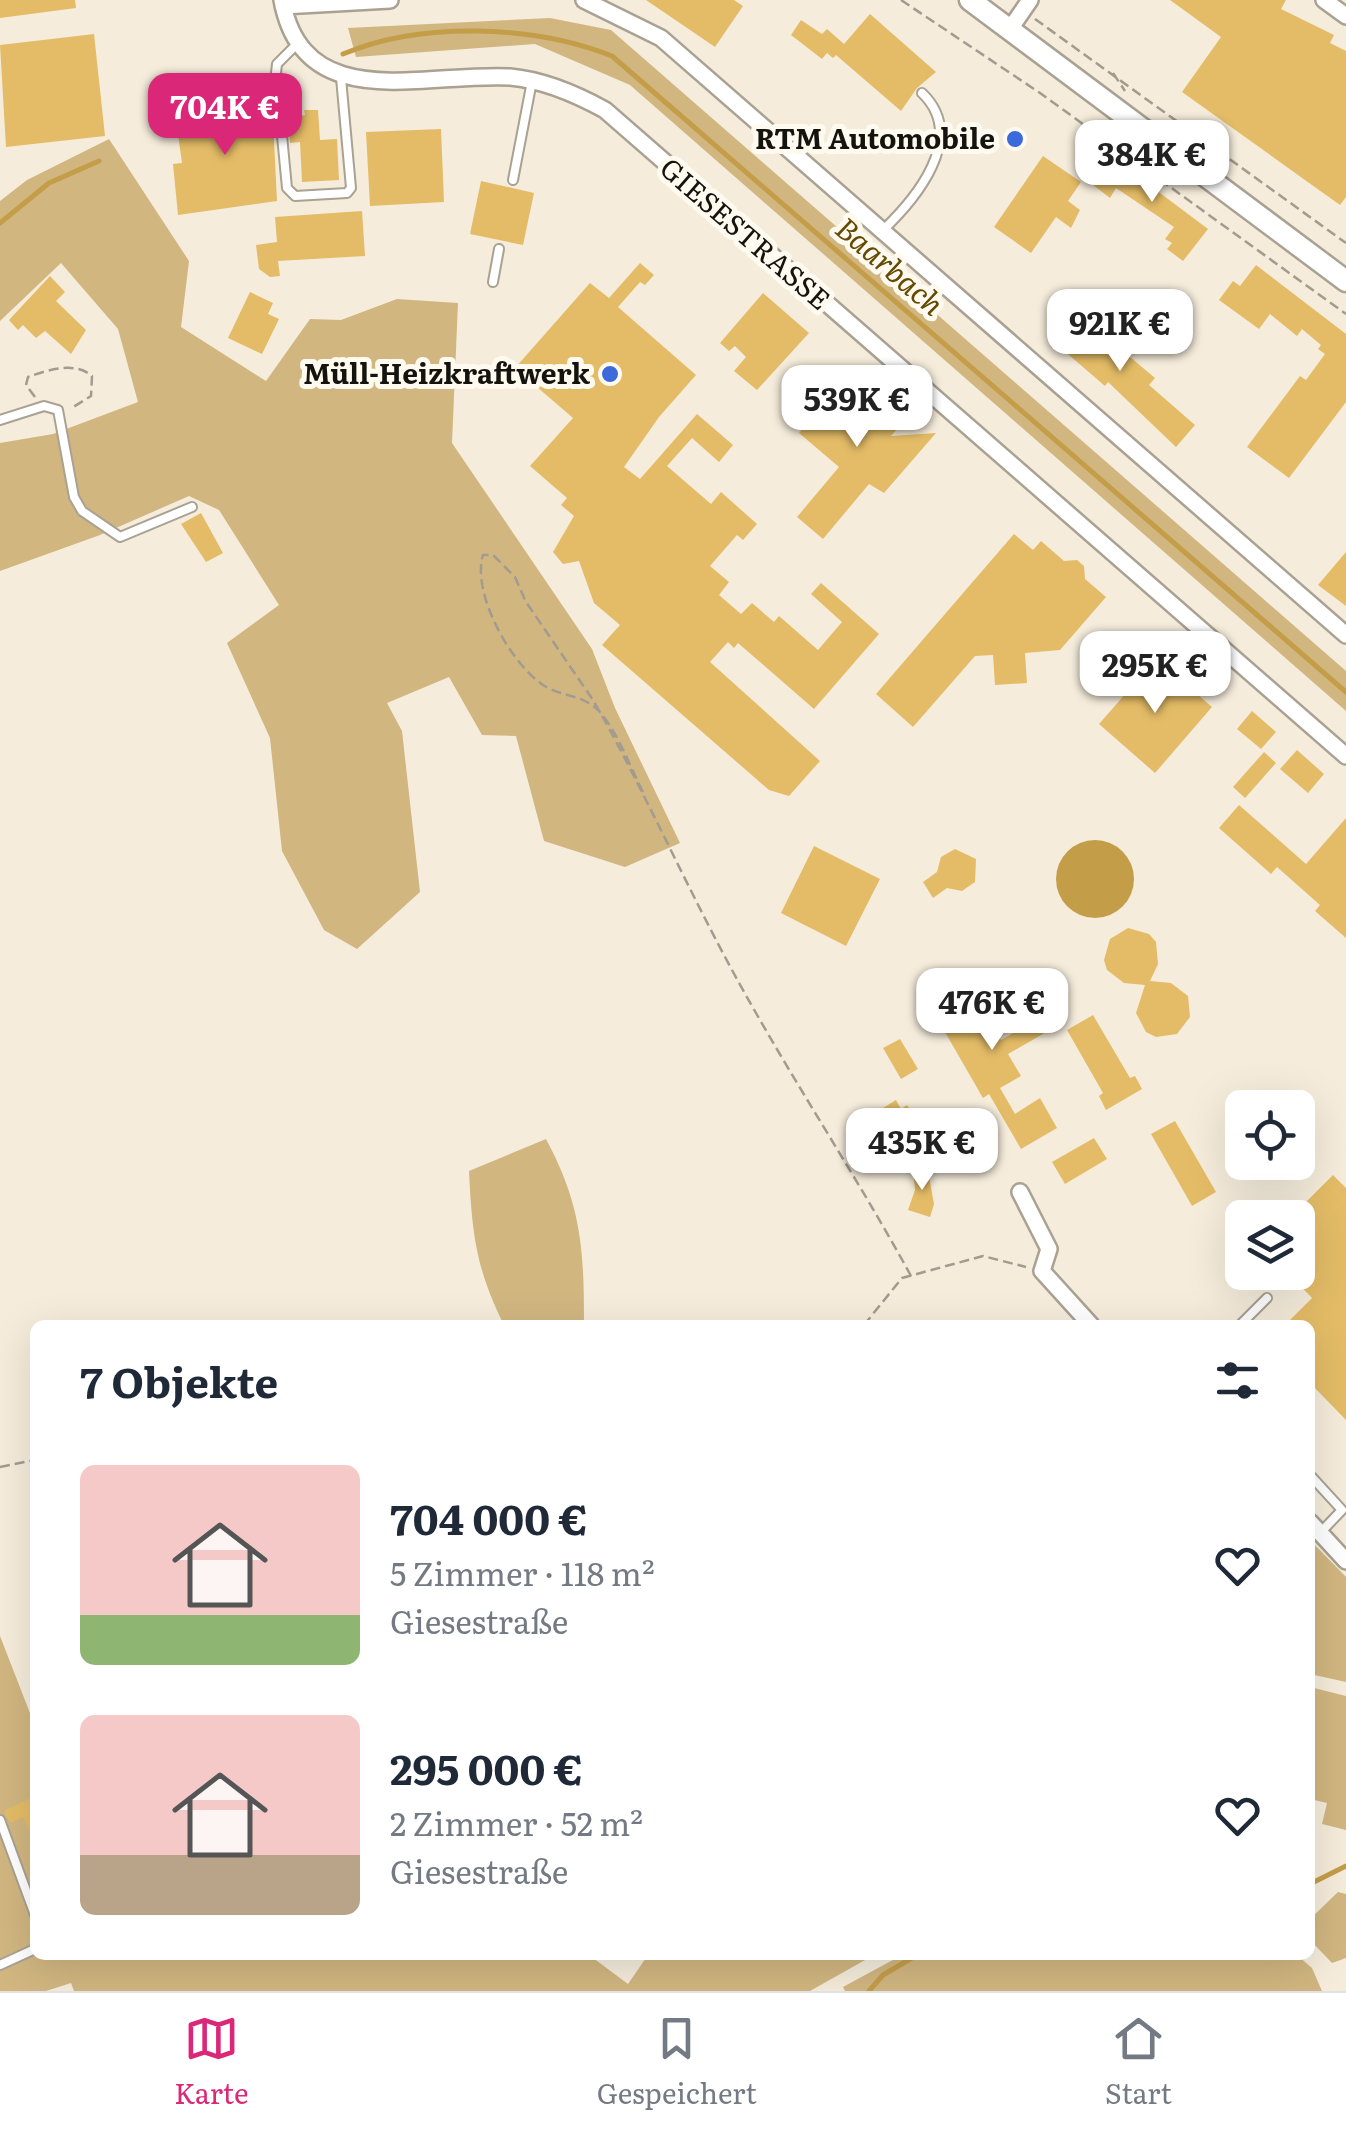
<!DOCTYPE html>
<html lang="de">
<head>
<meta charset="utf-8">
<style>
  :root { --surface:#fff; --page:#f2f2f3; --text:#1f2937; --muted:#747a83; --line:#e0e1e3; --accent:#db2777 }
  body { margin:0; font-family:Literata,serif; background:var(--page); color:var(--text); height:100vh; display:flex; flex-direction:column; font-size:38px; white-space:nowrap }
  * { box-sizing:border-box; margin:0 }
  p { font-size:32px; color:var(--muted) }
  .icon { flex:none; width:55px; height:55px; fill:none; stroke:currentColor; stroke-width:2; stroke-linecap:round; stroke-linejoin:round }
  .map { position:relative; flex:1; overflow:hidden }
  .drawer { position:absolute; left:30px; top:1320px; width:1285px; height:640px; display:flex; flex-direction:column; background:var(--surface); border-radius:15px; box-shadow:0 10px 40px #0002 }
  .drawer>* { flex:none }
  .fabs { position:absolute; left:1225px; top:1090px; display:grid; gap:20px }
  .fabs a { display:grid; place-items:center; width:90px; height:90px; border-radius:15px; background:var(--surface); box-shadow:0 10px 40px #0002; font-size:50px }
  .price { position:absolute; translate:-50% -85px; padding:0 22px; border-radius:20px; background:#fff; color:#222; font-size:32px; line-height:65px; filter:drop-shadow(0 2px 5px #0008) }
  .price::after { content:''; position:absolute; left:50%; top:60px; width:30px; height:22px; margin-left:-15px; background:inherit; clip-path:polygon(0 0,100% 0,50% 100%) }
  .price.active { background:var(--accent); color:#fff }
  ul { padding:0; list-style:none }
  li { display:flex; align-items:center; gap:30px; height:250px; padding:0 50px }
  li span { display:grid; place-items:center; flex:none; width:280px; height:200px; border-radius:15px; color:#555 }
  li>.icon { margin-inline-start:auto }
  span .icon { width:120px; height:120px; fill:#fffc; stroke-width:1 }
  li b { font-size:42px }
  h2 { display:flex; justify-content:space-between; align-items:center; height:120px; padding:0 50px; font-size:42px }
  .dock { display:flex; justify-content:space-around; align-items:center; height:140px; border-top:2px solid var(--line); background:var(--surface); font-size:28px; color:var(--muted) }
  .dock a { display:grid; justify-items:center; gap:5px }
  .dock .active { color:var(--accent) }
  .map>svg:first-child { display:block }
  .green { fill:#d1b680 }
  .water { fill:#c49d48 }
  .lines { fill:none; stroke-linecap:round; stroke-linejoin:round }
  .stream { stroke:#c49d48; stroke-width:5 }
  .building { fill:#e4bc67 }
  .service-casing { stroke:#a9a192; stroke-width:12 }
  .minor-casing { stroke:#a9a192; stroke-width:20 }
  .secondary-casing { stroke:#a9a192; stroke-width:25 }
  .path { stroke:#a29b8f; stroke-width:2.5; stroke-dasharray:10 5; stroke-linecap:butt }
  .service { stroke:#fff; stroke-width:8 }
  .minor { stroke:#fff; stroke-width:15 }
  .secondary { stroke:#fff; stroke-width:20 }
  .poi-dot { fill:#3d6adb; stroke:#fffaf0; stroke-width:4 }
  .labels { text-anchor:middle; stroke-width:10; stroke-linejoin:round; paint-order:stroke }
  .poi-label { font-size:28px; font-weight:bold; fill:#15130d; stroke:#fffaf0; text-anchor:end }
  .street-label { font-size:28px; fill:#15130d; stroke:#fffaf0 }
  .water-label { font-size:30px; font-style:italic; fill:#634901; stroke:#fffaf0 }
</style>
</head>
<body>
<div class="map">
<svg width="1346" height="1991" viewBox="0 0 1346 1991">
  <rect width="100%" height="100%" fill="#f5ecdb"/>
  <path class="green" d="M550 18 611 30 1346 671V711L630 85 535 44 356 57 348 28Z
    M109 139 189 261 181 327 266 381 310 319 341 320 397 299 458 303 452 443 592 649 615 708 680 843 625 867 544 841 516 736 482 735 449 677 387 703 402 731 420 892 357 949 324 930 282 851 270 738 227 643 279 605 219 510 189 496 100 535 0 571V443L53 434 138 402 118 329 61 263 0 321V201L27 180Z
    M546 1139C582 1206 584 1251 584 1325H504C476 1269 472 1233 469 1171Z
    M1310 1540 1346 1577V1682L1310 1674Z
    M0 1636 35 1726V1955H589L628 1984 648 1955H874L810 1991H74L71 1983 46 1991H0Z
    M1310 1687 1346 1696V1830L1322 1824 1327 1803 1310 1799Z
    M1338 1892 1346 1894V1958L1332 1963 1310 1940V1919Z
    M902 1955H1297L1312 1968 1322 1991H845L843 1987Z"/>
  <path class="water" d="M1056 879a39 39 0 1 1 78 0a39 39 0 1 1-78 0Z"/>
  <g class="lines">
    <path class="stream" d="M343 54C421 21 534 25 612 56L1346 692
      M0 223 49 183 99 161
      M1310 1884 1346 1866
      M869 1991 883 1975 917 1955"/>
  </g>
  <path class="building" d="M0 0H75L76 8 0 18Z
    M646 0H734L743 6 715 47Z
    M1170 0H1286L1281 9 1334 35 1330 43 1346 51V197L1340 205 1182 92 1221 37Z
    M870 14 936 72 917 88 901 111 836 55 833 58 827 53 822 59 791 35 801 20 822 34 827 29 844 44Z
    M94 34 105 136 6 147 0 45Z
    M265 100 268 122 273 121 277 201 178 215 173 164 182 163 175 113Z
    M304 110H318L320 140 337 139 339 180 302 182 300 142 290 143 288 119 305 115Z
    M441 129 444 202 370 206 366 132Z
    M1108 154 1208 229 1183 261 1167 249 1172 243 1165 239 1174 227 1116 188 1110 198 1093 185Z
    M1043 156 1081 182 1068 201 1080 210 1071 228 1056 217 1031 253 994 227Z
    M481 181 534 193 523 245 470 234Z
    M362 211 365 256 278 261 280 276 270 277 259 269 256 245 277 242 275 217Z
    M640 263 654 275 645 285 640 282 618 307 696 375 659 417 624 467 640 479 697 414 733 445 719 462 692 438 667 466 711 504 721 492 757 524 743 540 737 535 710 566 729 582 719 595 741 614 752 603 774 622 779 616 818 650 842 622 811 594 821 583 879 634 814 709 738 643 734 648 728 642 710 662 820 761 789 796 769 790 602 645 620 625 594 603 579 561 563 564 553 552 574 516 561 505 567 498 530 466 573 418 515 368 590 283 609 298Z
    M1256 265 1346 334V402L1289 478 1247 447 1300 376 1306 380 1325 354 1318 349 1321 345 1302 329 1297 336 1270 314 1259 329 1219 300 1233 281 1240 286Z
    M50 276 65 292 56 301 86 330 71 354 45 331 36 338 23 325 18 330 9 320Z
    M250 292 273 303 268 314 279 319 262 354 228 338Z
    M763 293 809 333 757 390 734 371 746 357 735 346 729 351 720 343Z
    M1073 309 1155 378 1149 385 1195 425 1176 447 1108 382 1105 386 1048 337Z
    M847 377 861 391 869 381 906 419 891 436 936 433 884 493 869 484 823 539 797 517 839 467 799 433Z
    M201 513 223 553 206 562 181 524Z
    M1014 534 1033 550 1041 541 1064 561 1077 560 1084 566 1085 579 1106 597 1060 650 1025 653 1027 683 995 685 993 655 975 656 913 727 876 694Z
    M1346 552V606L1318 585Z
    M1156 659 1212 707 1155 773 1099 724Z
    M1252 711 1276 732 1261 749 1237 729Z
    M1297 750 1324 774 1308 793 1280 769Z
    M1264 752 1276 763 1245 798 1233 787Z
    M1239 805 1306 864 1346 818V938L1315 911 1320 905 1277 867 1271 874 1219 828Z
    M814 846 880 879 846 946 781 913Z
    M955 849 976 859 975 882 962 891 947 888 933 898 923 882 937 872 941 857Z
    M1128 928 1149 934 1156 942 1158 964 1150 981 1171 983 1188 996 1190 1017 1177 1034 1156 1037 1146 1032 1136 1013 1145 985 1124 983 1107 970 1104 960 1110 939Z
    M961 972 1001 1040 1059 1007 1067 1020 1008 1054 1021 1076 1000 1088 1015 1114 1040 1098 1057 1128 1021 1149 989 1094 983 1098 923 994Z
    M1093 1015 1130 1078 1135 1076 1142 1089 1106 1110 1099 1096 1103 1093 1067 1030Z
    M900 1039 918 1069 901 1079 883 1048Z
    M896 1100 901 1109 907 1105 917 1121 910 1124 923 1145 904 1156 878 1111Z
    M1175 1121 1216 1192 1192 1206 1151 1134Z
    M1094 1138 1107 1159 1065 1184 1052 1162Z
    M927 1166 934 1204 930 1217 908 1210 915 1190 913 1168Z
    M1333 1175 1346 1188V1420L1310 1383V1325H1285L1312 1298 1287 1272H1298V1210Z
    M35 1796V1844L23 1817 10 1823 4 1811Z"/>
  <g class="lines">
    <defs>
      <path id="service" d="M297 44 277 64 276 73 287 188 295 196 347 193 351 188 341 78
        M513 180 532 81
        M881 232C916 199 968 137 922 93
        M493 282 499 249
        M0 420 44 406 58 410 74 497 82 511 120 537 192 507
        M1240 1325 1267 1298
        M1310 1475 1342 1510 1320 1533
        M0 1820 35 1915
        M0 1965 35 1949"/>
      <path id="minor" d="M282 0C303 116 424 72 510 77 543 80 576 94 605 110L1346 756
        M584 0 661 38 1346 635
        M1324 0 1346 16
        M283 6 390 0
        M1010 29 1030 0
        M1020 1192 1049 1249 1042 1271 1091 1325
        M1310 1522 1346 1561"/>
      <path id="secondary" d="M970 0 1346 281"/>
    </defs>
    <use href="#service" class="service-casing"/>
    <use href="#minor" class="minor-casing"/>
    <use href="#secondary" class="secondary-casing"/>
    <path class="path" d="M901 0 1040 93 1346 314
      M1035 19 1346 243
      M1113 73 1125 91
      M35 397 26 385 28 377C47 370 75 361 92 376L91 396 70 409
      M643 792C630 767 617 730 598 710 584 696 564 696 548 688 513 669 471 594 483 555H493L515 577 526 602 593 700 605 721C657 817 701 918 756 1013 806 1101 862 1186 911 1276
      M864 1325 902 1278 983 1256 1026 1267
      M0 1467 35 1460"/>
    <use href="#service" class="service"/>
    <use href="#minor" class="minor"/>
    <use href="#secondary" class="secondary"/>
  </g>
  <g class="poi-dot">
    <circle cx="1015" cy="139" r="10"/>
    <circle cx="610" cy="374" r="10"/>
  </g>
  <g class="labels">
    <g class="poi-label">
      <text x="995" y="149">RTM Automobile</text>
      <text x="590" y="384">Müll-Heizkraftwerk</text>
    </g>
    <g class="street-label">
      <text transform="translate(745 234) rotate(41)" y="10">GIESESTRASSE</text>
    </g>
    <g class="water-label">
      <text transform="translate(889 267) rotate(41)" y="10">Baarbach</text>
    </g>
  </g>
</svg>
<div class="fabs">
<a><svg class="icon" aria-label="locate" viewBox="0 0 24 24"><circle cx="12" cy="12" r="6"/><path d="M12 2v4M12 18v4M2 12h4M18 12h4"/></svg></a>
<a><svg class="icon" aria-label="layers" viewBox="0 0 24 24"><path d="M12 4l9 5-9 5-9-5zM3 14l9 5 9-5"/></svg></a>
</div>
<b class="price active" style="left:225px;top:158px">704K €</b>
<b class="price" style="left:1152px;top:205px">384K €</b>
<b class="price" style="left:1120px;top:374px">921K €</b>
<b class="price" style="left:857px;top:450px">539K €</b>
<b class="price" style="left:1155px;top:716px">295K €</b>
<b class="price" style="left:992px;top:1053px">476K €</b>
<b class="price" style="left:922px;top:1193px">435K €</b>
<section class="drawer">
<h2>7 Objekte<svg class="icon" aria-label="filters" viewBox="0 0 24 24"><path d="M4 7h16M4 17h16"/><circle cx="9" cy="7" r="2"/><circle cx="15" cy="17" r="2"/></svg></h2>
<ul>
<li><span style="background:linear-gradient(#f6c9c9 75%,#8fb573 0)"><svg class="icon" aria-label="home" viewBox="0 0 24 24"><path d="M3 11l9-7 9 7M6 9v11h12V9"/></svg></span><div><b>704 000 €</b><p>5 Zimmer · 118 m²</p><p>Giesestraße</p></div><svg class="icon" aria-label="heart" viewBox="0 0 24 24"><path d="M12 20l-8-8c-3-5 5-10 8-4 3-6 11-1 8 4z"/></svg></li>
<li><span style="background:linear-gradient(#f6c9c9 70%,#b9a48a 0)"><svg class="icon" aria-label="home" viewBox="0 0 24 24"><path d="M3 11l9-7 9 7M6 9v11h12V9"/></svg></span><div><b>295 000 €</b><p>2 Zimmer · 52 m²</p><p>Giesestraße</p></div><svg class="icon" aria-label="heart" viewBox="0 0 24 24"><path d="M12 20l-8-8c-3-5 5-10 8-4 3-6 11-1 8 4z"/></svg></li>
</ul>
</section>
</div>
<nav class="dock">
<a class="active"><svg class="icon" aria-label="map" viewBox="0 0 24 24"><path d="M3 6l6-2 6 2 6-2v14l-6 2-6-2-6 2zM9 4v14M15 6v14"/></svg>Karte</a>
<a><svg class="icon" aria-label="saved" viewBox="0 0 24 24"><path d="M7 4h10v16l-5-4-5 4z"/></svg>Gespeichert</a>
<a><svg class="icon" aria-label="home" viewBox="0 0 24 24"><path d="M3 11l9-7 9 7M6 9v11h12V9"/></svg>Start</a>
</nav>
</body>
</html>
